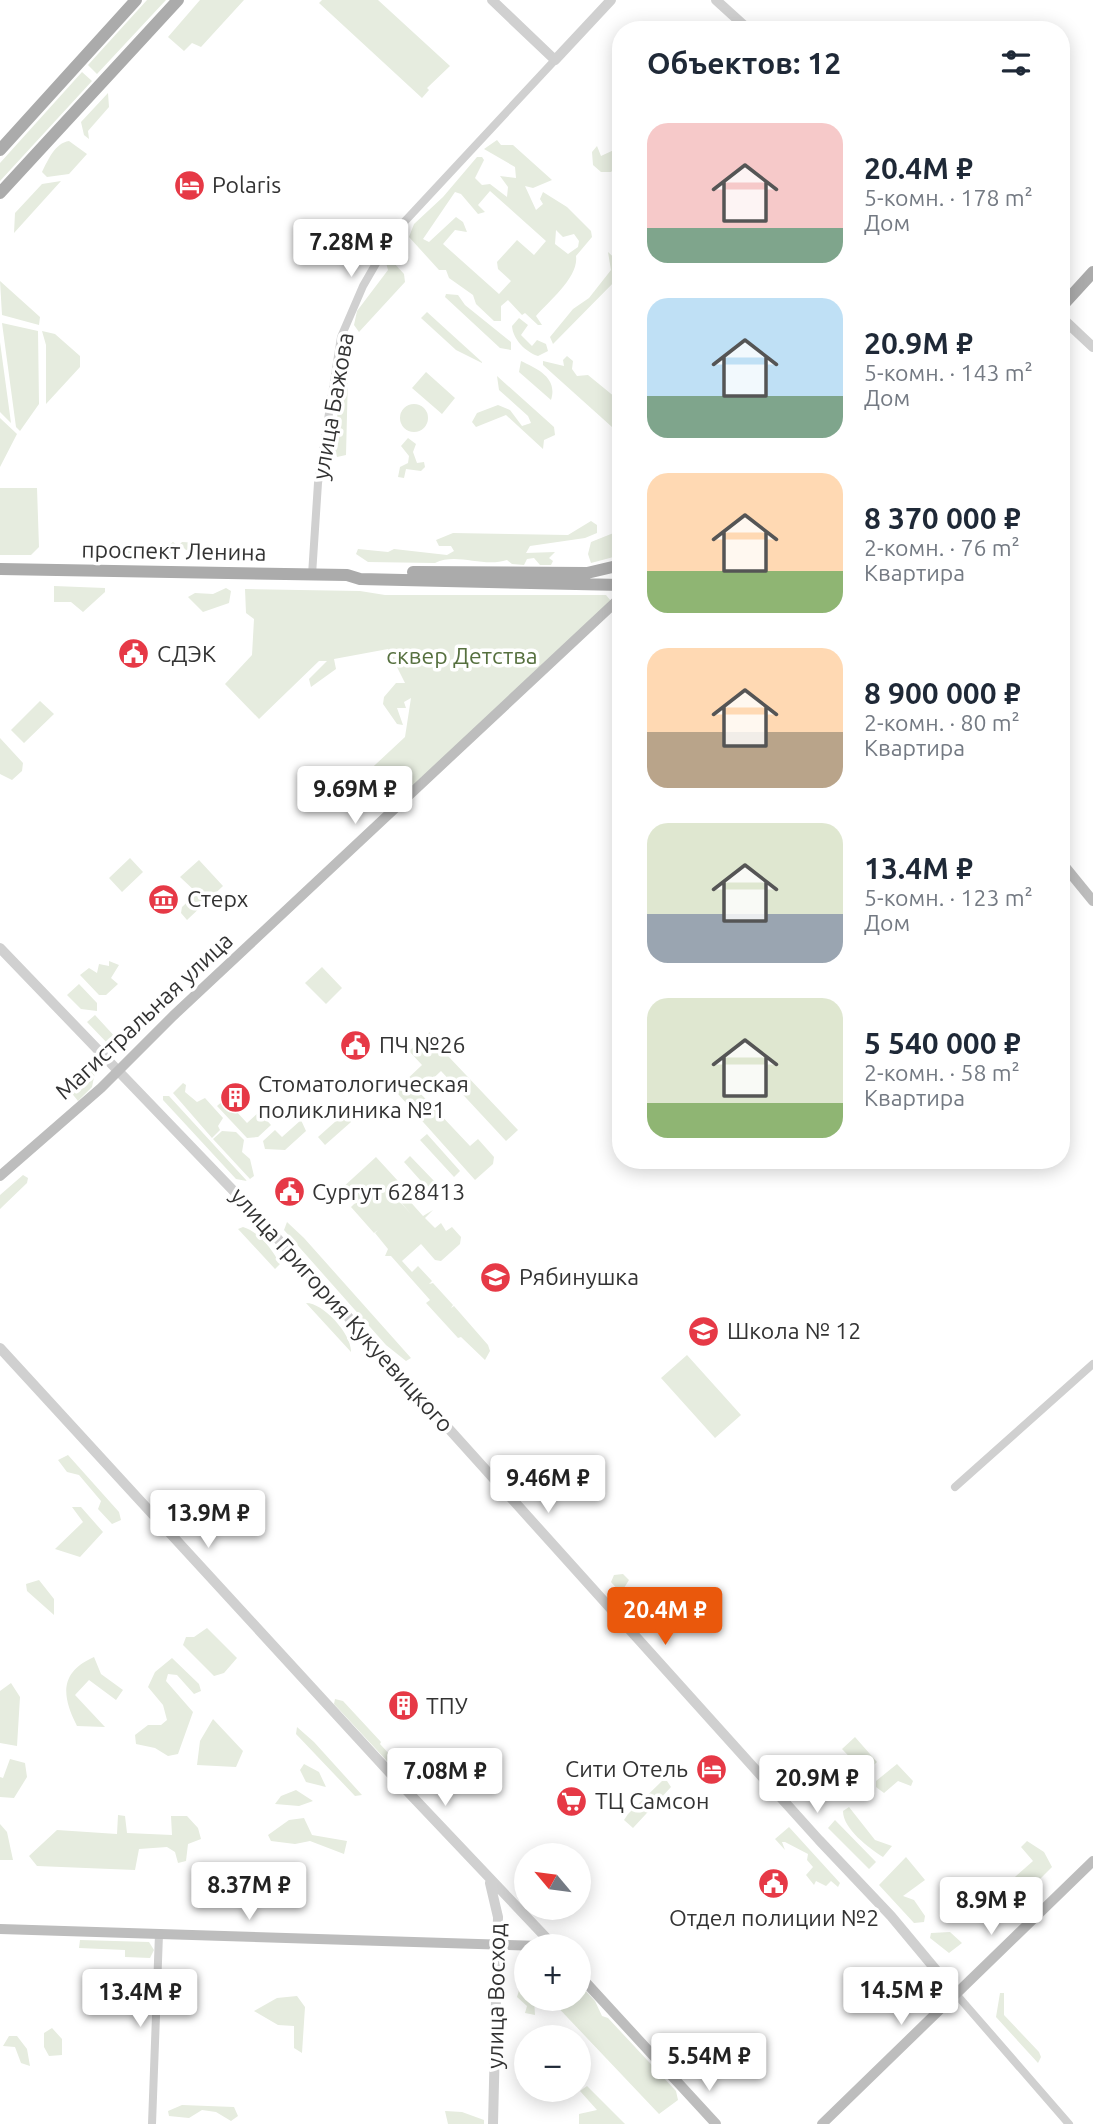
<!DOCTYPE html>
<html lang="ru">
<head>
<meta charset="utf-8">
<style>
  :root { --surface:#fff; --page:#f2f2f3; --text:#1f2937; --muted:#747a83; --accent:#ea580c }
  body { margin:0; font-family:Ubuntu,sans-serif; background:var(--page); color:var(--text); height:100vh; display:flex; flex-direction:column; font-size:26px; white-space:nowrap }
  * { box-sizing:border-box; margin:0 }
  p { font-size:23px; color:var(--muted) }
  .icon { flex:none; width:38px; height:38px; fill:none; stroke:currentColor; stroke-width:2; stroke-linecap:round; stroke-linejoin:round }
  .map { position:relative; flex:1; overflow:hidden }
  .sheet { position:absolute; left:612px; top:21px; width:458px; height:1148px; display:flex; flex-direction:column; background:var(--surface); border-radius:28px; box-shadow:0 4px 18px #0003 }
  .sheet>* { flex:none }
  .needle { width:46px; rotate:299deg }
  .buttons { position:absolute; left:514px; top:1843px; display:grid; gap:14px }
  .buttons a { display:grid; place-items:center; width:77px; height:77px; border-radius:50%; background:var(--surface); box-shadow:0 4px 18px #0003; font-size:35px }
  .price { position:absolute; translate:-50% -60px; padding:0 16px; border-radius:7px; background:#fff; color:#222; font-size:23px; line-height:46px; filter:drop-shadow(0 2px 4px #0008) }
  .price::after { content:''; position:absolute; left:50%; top:42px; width:21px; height:16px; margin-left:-10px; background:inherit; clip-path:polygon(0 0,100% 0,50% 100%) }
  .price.on { background:var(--accent); color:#fff }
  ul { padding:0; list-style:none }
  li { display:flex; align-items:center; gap:21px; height:175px; padding:0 35px }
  li span { display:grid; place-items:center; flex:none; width:196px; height:140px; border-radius:21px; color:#555 }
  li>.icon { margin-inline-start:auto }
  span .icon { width:84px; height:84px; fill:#fffc; stroke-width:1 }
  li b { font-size:30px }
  h2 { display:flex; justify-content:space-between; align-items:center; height:84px; padding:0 35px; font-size:30px }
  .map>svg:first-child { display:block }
  .green { fill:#e6ecdf; fill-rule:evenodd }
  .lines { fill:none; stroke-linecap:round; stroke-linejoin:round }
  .minor { stroke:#d0d0d0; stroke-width:8 }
  .tertiary { stroke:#d0d0d0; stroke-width:10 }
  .secondary { stroke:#bdbdbd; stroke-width:10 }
  .primary { stroke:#ababab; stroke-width:12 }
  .labels { text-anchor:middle; stroke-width:7; stroke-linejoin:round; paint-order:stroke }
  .poi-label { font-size:23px; fill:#333; stroke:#fff; text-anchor:start }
  .street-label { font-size:23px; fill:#333; stroke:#fff }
  .park-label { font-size:23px; fill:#56703f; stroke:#fff }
</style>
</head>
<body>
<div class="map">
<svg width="1093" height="2124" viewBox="0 0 1093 2124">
  <rect width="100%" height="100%" fill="#fff"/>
  <path class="green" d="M147 0H166L97 74 88 65Z
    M200 0H244L201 47 192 43 184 51 168 37Z
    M322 0H378L450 66 427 88 429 90 422 98 319 3Z
    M82 72 92 81 0 181V163Z
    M108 93 109 107 88 131 89 139 84 135 81 122Z
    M497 140 501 145H513L552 180 533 188 525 186 536 210 543 204 540 199 543 192 567 207 591 231 592 237 576 256C579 277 549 301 536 316L542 325H538L525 313 522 315 508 300 501 306V321H494L476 304 473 295 449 278 446 270H439L409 237 414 224 443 197 477 157H482L484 160 475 178 482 185 490 184 507 197 508 187 500 176 516 178 515 167 484 149ZM490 191 546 241 534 255 517 240 497 262 498 269 511 281 499 294 443 244 455 230 467 232 463 222 456 217 429 242 423 239 455 192 461 194 478 214 485 212 478 205ZM556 230 563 237 574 234 579 241 578 247 568 254 555 244Z
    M69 141 87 154 69 174 47 177 42 172C48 160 55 143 69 141Z
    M597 146 601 156 616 149 621 152 620 163 611 172H601L593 165 592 152Z
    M61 181 14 233 15 213 42 184Z
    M608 252 621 264V275L553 344 550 337 573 309 589 298 611 270Z
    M391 254 403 255 409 261 404 263 395 259 394 263 404 274 405 282 359 332 354 325 357 311 388 270 385 259Z
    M0 281 40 317 39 325 2 315Z
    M446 294 458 295 465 305 511 342V350L500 348 445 297Z
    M427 312 482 362V363L456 350 421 318Z
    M519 318 528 325 521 335 532 346 537 340 546 344 548 351 538 356C526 352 513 340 512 326Z
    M2 323 38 331 39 404 20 431 16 427Z
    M42 331 55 334 80 356V367L46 404V345Z
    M0 342 11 423 0 412Z
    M567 356 573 361 572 369 577 376 588 375 621 402V413L616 414 612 427 543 365V361L564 366 563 360Z
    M521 361C538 369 558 378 551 400L519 372Z
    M426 372 455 398 442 414 412 388Z
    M348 375 346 455 337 457 334 446 338 409Z
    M497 376 554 427 555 435 544 440 543 449 506 415 476 427 472 422 477 413 498 405 510 410 522 426 531 423 528 416 499 390Z
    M400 418a14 14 0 1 1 28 0a14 14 0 1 1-28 0Z
    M0 418 17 434 0 467Z
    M408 438 416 444 413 452 417 463 424 462 425 467 421 471 406 469 404 478 398 477 400 467 408 463 409 456 401 446Z
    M0 488H37L39 547 31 555H0Z
    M591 521 597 525V533L585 538 530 546 526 553 555 552 549 558 553 561 551 565H540L534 558 527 559 524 565 512 564 507 560C483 568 457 552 435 563L368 562 356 554 358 549 388 552 394 549 447 555 454 551 451 546H439L436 540 453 533 568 535Z
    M621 530V555L591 563 588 554 591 542Z
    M173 542 178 546 182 542 200 543 202 547 186 550 182 546 175 551 173 557 166 553 158 557 103 553 113 550V543C128 554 158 555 173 542Z
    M54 586 105 588V592L83 612 71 602H54Z
    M226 588 231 591 229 603 203 612 188 597 195 593 213 594Z
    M245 589 360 591 385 595H606L611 601 388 811 360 784 361 778 405 737 411 698 404 702 406 708H397L403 725 397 724 383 704 384 697 396 683H405L388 649 334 659 336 669 311 687 309 679 327 661H319L259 719 225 684 252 655 254 619 246 613Z
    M40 701 54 714 24 743 11 730Z
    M0 738 23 763 22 771 12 780 0 774Z
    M327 770 337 776 336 784 319 795 310 786 320 778 328 776Z
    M130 858 143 872 122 892 109 878Z
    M199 860 223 886 187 920 181 913 182 907 197 893 180 877Z
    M109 961 119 965 111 978 118 984 106 995H99L80 975 89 968 97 973 99 964 109 966Z
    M322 967 342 988 326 1004 305 983Z
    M79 984 97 1003V1011L81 1009 67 995Z
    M95 1015 117 1039 110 1046 87 1022Z
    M430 1032 431 1038 518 1130 506 1141 441 1071 419 1092 470 1146 478 1139 494 1157 493 1164 475 1180 390 1085 398 1078 403 1083 422 1065 409 1051Z
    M96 1067 92 1087 78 1101 70 1091Z
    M183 1083 186 1085 185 1092 197 1102 205 1098 223 1118 218 1126 220 1130 212 1138 173 1093Z
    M163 1096H169L247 1181 236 1179 163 1100Z
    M225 1099 247 1123 259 1112 271 1125 258 1137 247 1138 217 1106Z
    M354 1105 359 1110 349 1119 351 1122 325 1145 318 1137Z
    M301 1120 306 1131 285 1150 265 1149 263 1141 275 1130 282 1137Z
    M222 1131 236 1132 244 1140 242 1152 250 1159 254 1176 250 1179 213 1139Z
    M427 1134 460 1171 454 1177 420 1140Z
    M410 1156 436 1183 429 1190 404 1162Z
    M376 1157 398 1181 391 1192 411 1214 393 1193 398 1188 423 1216 433 1210 425 1218 435 1228 441 1223 446 1231 452 1227 461 1237 460 1244 441 1261 435 1260 421 1244 402 1261 412 1272 418 1266 432 1281 429 1284 433 1283 453 1305 451 1308 454 1306 488 1345 490 1351 485 1360 461 1337 458 1338 426 1303 430 1300 391 1256H385L388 1249 375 1233 378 1230 374 1233 351 1207 357 1201 348 1191 340 1198 335 1195 337 1189H341Z
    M23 1175 28 1178 27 1183 0 1209V1195Z
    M287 1222 304 1238 411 1358 406 1361 386 1345 284 1230Z
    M243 1227C259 1232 272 1249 280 1264L275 1269 238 1229Z
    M306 1303C324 1303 352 1335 351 1352Z
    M687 1355 741 1415 715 1438 661 1378Z
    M68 1455 119 1512 121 1520 112 1524 98 1509 101 1501 79 1475 67 1472 58 1460Z
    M72 1507H81L103 1532 80 1557 55 1549 83 1522Z
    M623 1574 629 1580 624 1588 629 1594 642 1592C654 1605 657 1608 649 1624L611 1582 614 1575Z
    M39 1580 54 1599V1615L27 1591 26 1584Z
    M207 1628 237 1658 224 1673 214 1676 183 1645 186 1637H194Z
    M94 1657 101 1674 123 1690 116 1700 89 1680 75 1695 105 1727 77 1726C61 1695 60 1672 94 1657Z
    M172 1658 199 1684 201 1691 194 1694 177 1675 168 1674 166 1681 193 1712 178 1754 168 1756 155 1748 136 1744 135 1735 148 1725H161L167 1720 163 1705 148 1687 155 1672Z
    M11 1683 20 1697 17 1746 0 1743V1691Z
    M335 1699 343 1701 381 1742 380 1744 392 1757 391 1761H387L334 1704Z
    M213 1719 243 1751 236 1767 197 1765 200 1741Z
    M297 1727 314 1742 362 1795 355 1796 296 1734Z
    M855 1737 877 1762 865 1773 842 1749Z
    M10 1759 25 1763 27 1777 14 1798 0 1797V1777L3 1778Z
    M304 1764 319 1772 326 1787 306 1782 300 1770Z
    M897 1764 913 1781 911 1786 898 1781 884 1793 876 1787V1781Z
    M662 1781H667L671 1787 633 1828 624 1820 628 1814Z
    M296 1790 313 1801 299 1806 275 1804 281 1796Z
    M849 1807 875 1840 892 1846 883 1857C869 1848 843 1829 843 1811Z
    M118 1815 125 1816 127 1833 172 1835 171 1816H187L198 1828 201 1839 188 1844 186 1861 178 1863 175 1852 167 1847 139 1849 135 1870 37 1866 29 1856 57 1830 117 1834Z
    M304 1818 312 1835 347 1841 344 1854 310 1841 295 1844 271 1841 268 1835 289 1820Z
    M835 1820 876 1862 869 1869 828 1828Z
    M0 1824 7 1832 13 1860H0Z
    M789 1827 840 1883 838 1887 831 1881 826 1886 816 1881 814 1885 806 1875 813 1867 807 1860 808 1854 785 1842H782L785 1850 775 1839Z
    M1027 1841 1044 1852 1052 1867 1007 1912 995 1899 998 1892 1033 1861 1021 1847Z
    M906 1857 925 1880 903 1896 914 1900 925 1916 924 1922 914 1923 879 1885Z
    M950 1932 962 1943 949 1953 930 1938 931 1933Z
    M80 1940 149 1942 154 1950 150 1958 125 1957V1950L79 1948Z
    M521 1972 527 1974V1998L534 1999 535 2015 525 2013 527 2006 517 1997 520 1987 516 1980Z
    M579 1984 595 2001 602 2016 608 2018 676 2091 678 2100 659 2114 550 1999 579 1998Z
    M1000 1993H1004V2015L1039 2052 1041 2057 1038 2063 996 2017Z
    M297 1996 305 2007 302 2053 294 2048V2026L278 2025 254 2011 277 1998Z
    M52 2028 62 2039V2055L49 2056 44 2047V2033Z
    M9 2036H17L27 2049 30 2066 21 2063 15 2047 3 2046Z
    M587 2086 625 2124H579V2114L597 2110 580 2091Z
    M182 2105 234 2107 238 2116 231 2121 216 2112 202 2110 189 2118 169 2116 168 2111Z
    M445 2111 462 2112 484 2120V2124H448Z"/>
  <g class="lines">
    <path class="minor" d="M312 575 318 483 341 337 363 286 393 234 555 60
      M955 1487 1093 1364
      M956 1994 1069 2124
      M152 2124 159 1934"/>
    <path class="tertiary" d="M492 0 555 60 611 0
      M716 0 749 30
      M1062 318 1093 347
      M0 948 250 1208 819 1840 891 1916 956 1994
      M0 1348 391 1774 554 1946
      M490 1883 498 1917 493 2124"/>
    <path class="secondary" d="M1062 863 1093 901
      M0 1176 101 1088 173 1016 621 597
      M0 1929 541 1946
      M579 1975 716 2124
      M822 2124 1093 1861"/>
    <path class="primary" d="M0 150 136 0
      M0 193 178 0
      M1062 306 1093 272
      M0 569 347 575 360 579 621 585
      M413 572 587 573 621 565"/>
  </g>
  <defs>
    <symbol id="hotel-disc" viewBox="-11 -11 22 22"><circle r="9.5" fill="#e63946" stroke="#fff"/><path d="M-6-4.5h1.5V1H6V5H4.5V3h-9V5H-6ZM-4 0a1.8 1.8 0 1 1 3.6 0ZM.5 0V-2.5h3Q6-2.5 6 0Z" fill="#fff"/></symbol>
    <symbol id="civic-disc" viewBox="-11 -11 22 22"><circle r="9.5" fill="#e63946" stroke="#fff"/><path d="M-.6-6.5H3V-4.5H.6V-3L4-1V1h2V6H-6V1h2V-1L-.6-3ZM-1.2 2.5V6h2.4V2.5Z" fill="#fff"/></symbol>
    <symbol id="museum-disc" viewBox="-11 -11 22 22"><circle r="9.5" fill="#e63946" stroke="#fff"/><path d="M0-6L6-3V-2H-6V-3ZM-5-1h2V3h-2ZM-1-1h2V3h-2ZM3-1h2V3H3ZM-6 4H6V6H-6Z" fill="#fff"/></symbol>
    <symbol id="building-disc" viewBox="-11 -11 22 22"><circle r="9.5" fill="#e63946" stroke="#fff"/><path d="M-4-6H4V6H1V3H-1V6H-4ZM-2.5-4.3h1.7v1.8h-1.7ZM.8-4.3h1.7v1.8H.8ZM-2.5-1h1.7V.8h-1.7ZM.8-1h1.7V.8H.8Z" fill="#fff"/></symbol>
    <symbol id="school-disc" viewBox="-11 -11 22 22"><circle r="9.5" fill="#e63946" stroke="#fff"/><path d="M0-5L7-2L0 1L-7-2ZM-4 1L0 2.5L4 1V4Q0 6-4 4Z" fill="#fff"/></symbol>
    <symbol id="supermarket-disc" viewBox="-11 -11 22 22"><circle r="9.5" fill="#e63946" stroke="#fff"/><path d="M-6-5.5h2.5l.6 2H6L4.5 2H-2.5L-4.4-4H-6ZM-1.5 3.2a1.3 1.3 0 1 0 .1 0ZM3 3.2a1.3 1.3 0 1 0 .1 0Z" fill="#fff"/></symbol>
  </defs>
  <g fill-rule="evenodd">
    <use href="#hotel-disc" x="172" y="168" width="35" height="35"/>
    <use href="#civic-disc" x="116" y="636" width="35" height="35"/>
    <use href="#museum-disc" x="146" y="882" width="35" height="35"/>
    <use href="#civic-disc" x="338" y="1028" width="35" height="35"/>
    <use href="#building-disc" x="218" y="1080" width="35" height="35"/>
    <use href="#civic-disc" x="272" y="1174" width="35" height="35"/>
    <use href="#school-disc" x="478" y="1260" width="35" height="35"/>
    <use href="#school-disc" x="686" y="1314" width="35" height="35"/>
    <use href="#building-disc" x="386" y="1688" width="35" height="35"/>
    <use href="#hotel-disc" x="694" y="1752" width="35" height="35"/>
    <use href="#supermarket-disc" x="554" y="1784" width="35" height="35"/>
    <use href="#civic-disc" x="756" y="1866" width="35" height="35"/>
  </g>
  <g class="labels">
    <g class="poi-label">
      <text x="212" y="193">Polaris</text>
      <text x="157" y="662">СДЭК</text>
      <text x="187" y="907">Стерх</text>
      <text x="379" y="1053">ПЧ №26</text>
      <text x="258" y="1092">Стоматологическая<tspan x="258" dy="26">поликлиника №1</tspan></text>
      <text x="312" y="1200">Сургут 628413</text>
      <text x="519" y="1285">Рябинушка</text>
      <text x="727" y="1339">Школа № 12</text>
      <text x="426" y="1714">ТПУ</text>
      <text x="688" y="1777" text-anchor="end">Сити Отель</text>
      <text x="595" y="1809">ТЦ Самсон</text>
      <text x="774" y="1926" text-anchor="middle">Отдел полиции №2</text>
    </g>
    <g class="street-label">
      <text transform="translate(333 406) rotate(-80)" y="8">улица Бажова</text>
      <text transform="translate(174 551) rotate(1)" y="8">проспект Ленина</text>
      <text transform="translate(144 1016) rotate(-43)" y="8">Магистральная улица</text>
      <text transform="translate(342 1310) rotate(48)" y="8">улица Григория Кукуевицкого</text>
      <text transform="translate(496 1996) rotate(-89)" y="8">улица Восход</text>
    </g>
    <g class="park-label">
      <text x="462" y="664">сквер Детства</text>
    </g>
  </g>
</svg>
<div class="buttons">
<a><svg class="needle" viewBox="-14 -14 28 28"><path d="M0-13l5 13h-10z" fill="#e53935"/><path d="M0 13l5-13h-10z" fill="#747a83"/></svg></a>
<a>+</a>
<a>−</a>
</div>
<b class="price" style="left:351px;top:279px">7.28M ₽</b>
<b class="price" style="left:355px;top:826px">9.69M ₽</b>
<b class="price" style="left:548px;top:1515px">9.46M ₽</b>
<b class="price" style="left:208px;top:1550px">13.9M ₽</b>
<b class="price on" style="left:665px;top:1647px">20.4M ₽</b>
<b class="price" style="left:445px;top:1808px">7.08M ₽</b>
<b class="price" style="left:817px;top:1815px">20.9M ₽</b>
<b class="price" style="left:249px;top:1922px">8.37M ₽</b>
<b class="price" style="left:991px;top:1937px">8.9M ₽</b>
<b class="price" style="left:901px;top:2027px">14.5M ₽</b>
<b class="price" style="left:140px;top:2029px">13.4M ₽</b>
<b class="price" style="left:709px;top:2093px">5.54M ₽</b>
<section class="sheet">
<h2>Объектов: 12<svg class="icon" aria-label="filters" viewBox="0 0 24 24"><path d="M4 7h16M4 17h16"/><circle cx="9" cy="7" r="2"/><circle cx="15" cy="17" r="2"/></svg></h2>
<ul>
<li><span style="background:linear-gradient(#f6c9c9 75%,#7fa58c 0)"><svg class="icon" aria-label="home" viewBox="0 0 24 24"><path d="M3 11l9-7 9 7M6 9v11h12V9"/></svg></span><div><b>20.4M ₽</b><p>5-комн. · 178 m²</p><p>Дом</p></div></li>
<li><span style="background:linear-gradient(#bfe0f5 70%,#7fa58c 0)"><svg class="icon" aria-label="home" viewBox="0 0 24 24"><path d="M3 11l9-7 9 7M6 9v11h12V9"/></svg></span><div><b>20.9M ₽</b><p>5-комн. · 143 m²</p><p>Дом</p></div></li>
<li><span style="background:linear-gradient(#ffd9b3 70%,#8fb573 0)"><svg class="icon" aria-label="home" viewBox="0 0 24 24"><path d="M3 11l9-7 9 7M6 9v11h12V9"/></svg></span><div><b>8 370 000 ₽</b><p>2-комн. · 76 m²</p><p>Квартира</p></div></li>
<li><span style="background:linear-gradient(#ffd9b3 60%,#b9a48a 0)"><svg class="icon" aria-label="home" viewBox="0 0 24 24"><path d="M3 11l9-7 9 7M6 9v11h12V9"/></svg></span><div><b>8 900 000 ₽</b><p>2-комн. · 80 m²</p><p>Квартира</p></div></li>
<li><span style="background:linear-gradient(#dfe7d0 65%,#9aa5b1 0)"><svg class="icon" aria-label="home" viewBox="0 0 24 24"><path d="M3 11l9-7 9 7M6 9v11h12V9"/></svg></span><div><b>13.4M ₽</b><p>5-комн. · 123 m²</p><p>Дом</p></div></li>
<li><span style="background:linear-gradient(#dfe7d0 75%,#8fb573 0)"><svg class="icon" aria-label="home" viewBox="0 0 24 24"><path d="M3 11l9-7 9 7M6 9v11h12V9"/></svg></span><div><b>5 540 000 ₽</b><p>2-комн. · 58 m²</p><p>Квартира</p></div></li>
</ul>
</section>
</div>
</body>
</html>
